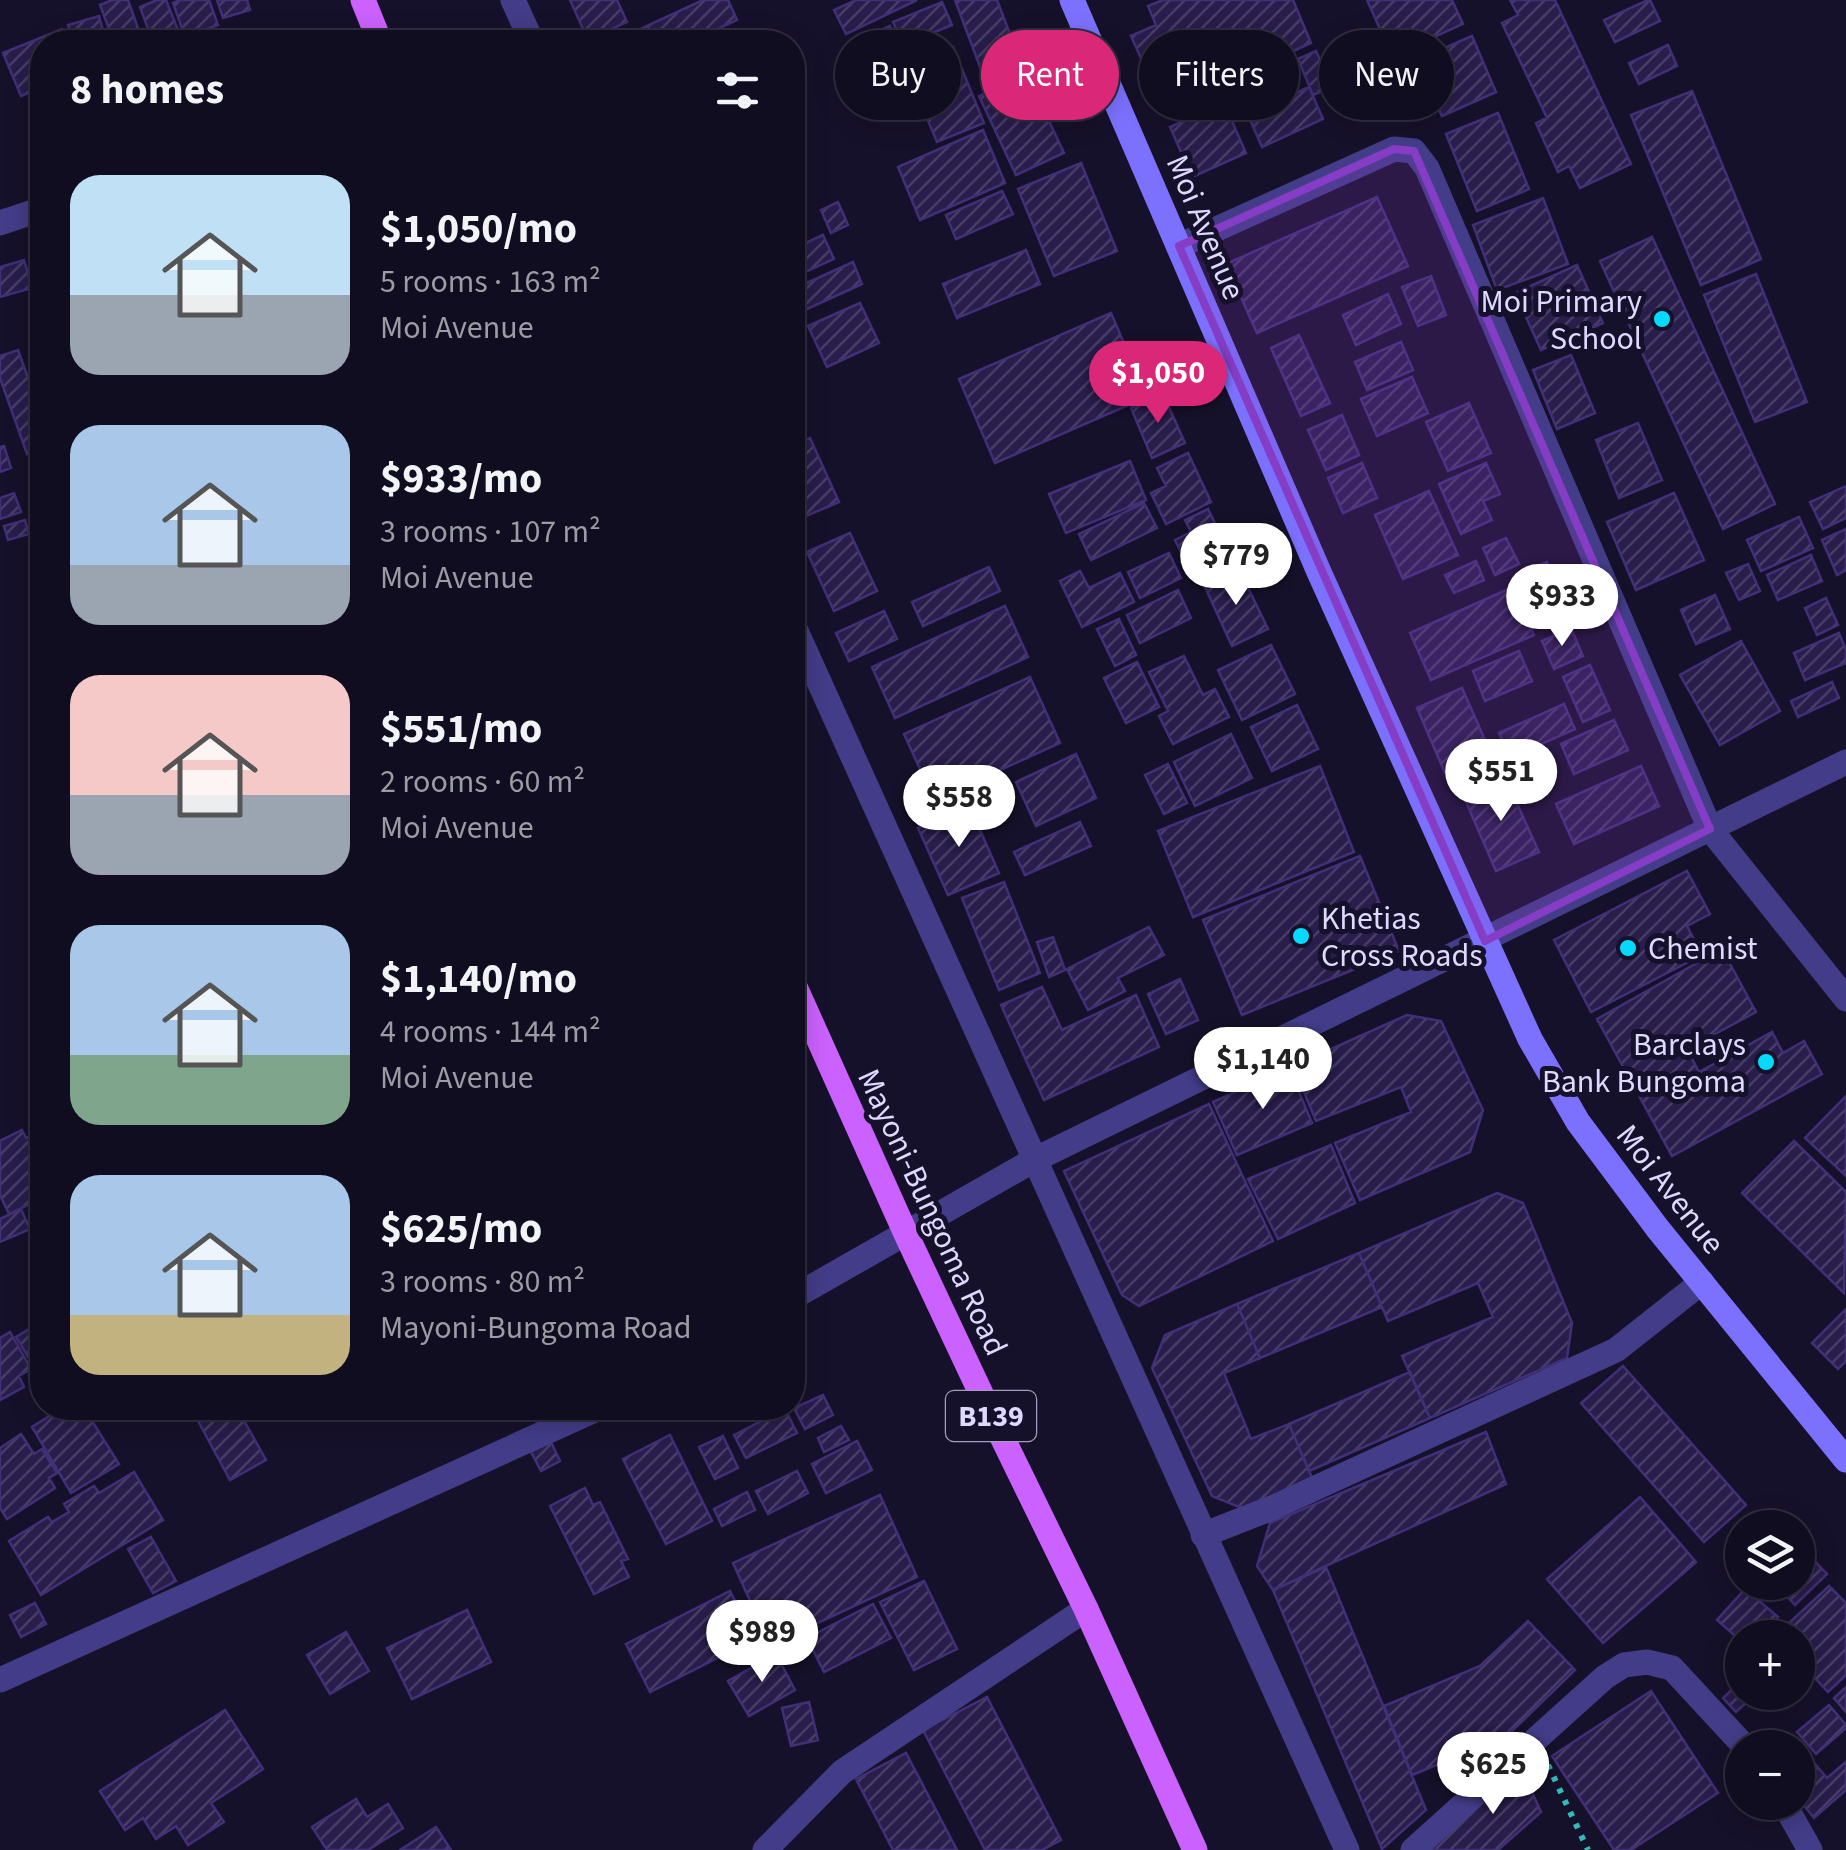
<!DOCTYPE html>
<html lang="en">
<head>
<meta charset="utf-8">
<style>
  :root { --surface:#100d20; --page:#191629; --text:#f1f3f6; --muted:#9c9ca5; --line:#302d3e; --accent:#db2777 }
  body { margin:0; font-family:"Source Sans 3",sans-serif; background:var(--page); color:var(--text); height:100vh; display:flex; flex-direction:column; font-size:38px; white-space:nowrap }
  * { box-sizing:border-box; margin:0 }
  p { font-size:32px; color:var(--muted) }
  .icon { flex:none; width:55px; height:55px; fill:none; stroke:currentColor; stroke-width:2; stroke-linecap:round; stroke-linejoin:round }
  .map { position:relative; flex:1; overflow:hidden }
  .drawer { position:absolute; left:30px; top:30px; width:775px; height:1390px; display:flex; flex-direction:column; background:var(--surface); border-radius:40px; box-shadow:0 5px 25px #0003,0 0 0 2px var(--line) }
  .drawer>* { flex:none }
  .hud { position:absolute; left:835px; top:30px; width:860px; height:90px; display:flex; gap:20px }
  .controls { position:absolute; left:1725px; top:1510px; display:grid; gap:20px }
  .controls a { display:grid; place-items:center; width:90px; height:90px; border-radius:50%; background:var(--surface); box-shadow:0 5px 25px #0003,0 0 0 2px var(--line); font-size:50px }
  .price { position:absolute; translate:-50% -85px; padding:0 22px; border-radius:35px; background:#fff; color:#222; font-size:32px; line-height:65px; filter:drop-shadow(0 2px 5px #0008) }
  .price::after { content:''; position:absolute; left:50%; top:60px; width:30px; height:22px; margin-left:-15px; background:inherit; clip-path:polygon(0 0,100% 0,50% 100%) }
  .price.on { background:var(--accent); color:#fff }
  ul { padding:0; list-style:none }
  li { display:flex; align-items:center; gap:30px; height:250px; padding:0 40px }
  li span { display:grid; place-items:center; flex:none; width:280px; height:200px; border-radius:30px; color:#555 }
  li>.icon { margin-inline-start:auto }
  span .icon { width:120px; height:120px; fill:#fffc; stroke-width:1 }
  li b { font-size:42px }
  h2 { display:flex; justify-content:space-between; align-items:center; height:120px; padding:0 40px; font-size:42px }
  .tag { padding:0 35px; border-radius:45px; background:var(--surface); box-shadow:0 5px 25px #0003,0 0 0 2px var(--line); font-size:35px; line-height:90px }
  .tag.on { background:var(--accent); color:#fff }
  .map>svg:first-child { display:block }
  .building { fill:url(#building-hatch); stroke:#412f77; stroke-width:2.5 }
  .lines { fill:none; stroke-linecap:round; stroke-linejoin:round }
  .path { stroke:#31bcba; stroke-width:6; stroke-dasharray:5 8; stroke-linecap:butt }
  .street { stroke:#433c88; stroke-width:25 }
  .secondary { stroke:#7b71fe; stroke-width:25 }
  .primary { stroke:#cb61fe; stroke-width:25 }
  .marked { fill:#853dc5; fill-opacity:0.2; stroke:#853dc5; stroke-width:8; stroke-linejoin:round }
  .poi-dot { fill:#06d9fe; stroke:#16112a; stroke-width:4 }
  .labels { text-anchor:middle; stroke-width:10; stroke-linejoin:round; paint-order:stroke }
  .shield { fill:#16112a; stroke:#a39dbf; stroke-width:2.5 }
  .shield-label { font-size:30px; font-weight:bold; fill:#e0d9ff }
  .street-label { font-size:32px; fill:#e0d9ff; stroke:#16112a }
  .poi-label { font-size:32px; fill:#e0d9ff; stroke:#16112a; text-anchor:end }
</style>
</head>
<body>
<div class="map">
<svg width="1846" height="1850" viewBox="0 0 1846 1850">
  <defs>
    <pattern id="building-hatch" width="6" height="6" patternUnits="userSpaceOnUse" patternTransform="scale(2.5)"><rect width="6" height="6" fill="#281d4b"/><path d="M-1 1l2-2M0 6l6-6M5 7l2-2" fill="none" stroke="#473d66"/></pattern>
  </defs>
  <rect width="100%" height="100%" fill="#16112a"/>
  <path class="building" d="M112 0H128L141 37 125 42H114L100 5Z
    M157 0H166L178 30 152 40 140 7Z
    M180 0H209L218 25 185 37 173 3Z
    M217 0H247L250 10 223 18Z
    M570 0H617L627 22 588 40Z
    M703 0H728L737 20 709 33 714 42H647L640 29Z
    M856 0H917L846 34 834 10Z
    M955 0H997L1020 60 983 75Z
    M1163 0H1293L1311 43 1189 98 1177 72 1152 83 1131 36 1156 25 1148 6Z
    M1367 0H1452L1463 24 1392 56Z
    M1510 0H1555L1631 164 1580 188 1569 166 1558 172 1536 123 1547 118 1502 23 1518 15Z
    M1648 0H1650L1660 21 1615 42 1604 20Z
    M942 2 952 25 903 45 893 22Z
    M99 16 106 42H73L68 25Z
    M890 26 902 56 876 68 863 38Z
    M62 29 68 42H42V87L21 96 3 53Z
    M1472 36 1496 92 1442 116 1417 60Z
    M1668 45 1677 66 1639 84 1629 63Z
    M953 47 984 123 937 142 905 67Z
    M1316 51 1332 87 1313 95 1298 59Z
    M1027 74 1064 153 1016 175 979 96Z
    M1309 87 1323 119 1262 147 1248 115Z
    M1692 91 1761 259 1701 285 1631 115Z
    M1224 103 1246 153 1192 177 1170 127Z
    M1498 113 1529 189 1477 211 1446 134Z
    M983 130 1005 183 920 220 898 167Z
    M1081 163 1117 251 1054 276 1018 189Z
    M794 173 803 193 792 198V174Z
    M1002 191 1013 214 956 239 946 215Z
    M1377 197 1408 266 1257 333 1226 264Z
    M1543 198 1568 264 1497 290 1473 225Z
    M838 202 848 225 831 233 821 210Z
    M823 235 834 259 792 278V249Z
    M1652 237 1775 504 1723 529 1600 261Z
    M1026 250 1040 284 957 318 943 284Z
    M24 260 32 288 0 297V267Z
    M853 262 862 284 807 309 798 287Z
    M1577 265 1603 323 1541 350 1515 293Z
    M1756 274 1807 402 1755 422 1704 295Z
    M1431 276 1446 315 1418 326 1402 287Z
    M1388 294 1401 324 1356 345 1343 315Z
    M860 303 879 343 827 367 808 326Z
    M1111 313 1147 397 995 463 959 379Z
    M1299 335 1330 403 1301 416 1271 348Z
    M792 341 802 361 792 365Z
    M1401 342 1413 370 1367 390 1355 362Z
    M18 350 42 417V448L27 454 0 378V356Z
    M1571 355 1595 413 1557 429 1533 370Z
    M1412 377 1428 413 1377 436 1361 399Z
    M1163 394 1185 443 1152 458 1131 408Z
    M1469 403 1491 453 1448 471 1426 422Z
    M1342 415 1359 455 1326 470 1308 430Z
    M1638 423 1662 480 1619 498 1596 440Z
    M810 438 839 502 792 522V447Z
    M4 446 11 468 0 472V447Z
    M1188 453 1211 502 1166 524 1151 493 1166 486 1157 468Z
    M1130 461 1146 500 1066 533 1049 494Z
    M1362 463 1377 498 1343 513 1328 478Z
    M1486 463 1500 494 1483 501 1492 520 1461 534 1439 484Z
    M1846 486V518L1823 529 1810 502Z
    M1429 491 1458 555 1403 579 1375 515Z
    M14 493 21 512 0 519V498Z
    M1674 493 1704 560 1636 590 1607 522Z
    M1144 503 1157 528 1091 560 1079 534Z
    M1208 509 1231 556 1192 575 1175 540 1191 532 1185 520Z
    M1799 517 1813 548 1761 571 1747 540Z
    M25 520 29 534 8 540 4 526Z
    M1846 529V570L1837 575 1822 540Z
    M850 533 877 591 834 611 807 552Z
    M1506 538 1519 564 1495 575 1483 548Z
    M1169 553 1181 578 1140 598 1128 572Z
    M1811 555 1822 581 1778 600 1767 575Z
    M1476 561 1484 580 1454 593 1445 575Z
    M1547 562 1568 611 1545 621 1523 572Z
    M1748 564 1760 591 1739 600 1726 573Z
    M989 567 1000 591 923 626 912 602Z
    M1080 571 1089 588 1120 573 1134 602 1082 627 1060 581Z
    M1240 571 1268 629 1232 646 1205 587Z
    M1513 587 1534 635 1431 680 1410 633Z
    M1178 590 1191 618 1140 643 1127 615Z
    M1715 595 1730 629 1696 644 1681 610Z
    M1826 598 1838 625 1817 635 1805 608Z
    M1005 606 1028 657 895 718 872 667Z
    M884 611 897 639 849 661 836 633Z
    M1119 619 1136 655 1115 666 1097 629Z
    M1571 628 1583 656 1554 669 1542 641Z
    M1839 633 1846 650V663L1805 680 1794 653Z
    M1741 641 1780 711 1720 745 1680 675Z
    M1271 645 1295 694 1242 720 1218 670Z
    M1519 651 1532 681 1485 701 1473 671Z
    M1184 656 1203 695 1215 689 1229 717 1173 744 1159 716 1168 711 1149 672Z
    M1137 662 1159 707 1126 723 1104 678Z
    M1590 665 1610 710 1583 722 1563 677Z
    M1030 677 1060 743 934 800 904 734Z
    M1832 682 1839 698 1798 717 1791 701Z
    M1462 688 1497 767 1451 787 1417 708Z
    M1564 704 1575 729 1510 758 1499 733Z
    M1297 705 1318 749 1272 771 1251 727Z
    M1614 720 1628 750 1574 774 1561 744Z
    M1231 734 1252 778 1195 806 1174 762Z
    M1076 754 1096 798 1036 826 1016 782Z
    M1531 762 1544 792 1525 800 1513 770Z
    M1168 764 1187 803 1164 814 1145 775Z
    M1320 766 1354 852 1193 917 1158 831Z
    M1641 766 1659 806 1574 844 1556 804Z
    M1505 777 1539 852 1496 871 1463 795Z
    M969 805 999 873 948 895 918 828Z
    M1080 822 1091 846 1025 875 1014 852Z
    M1360 856 1399 951 1242 1015 1203 920Z
    M1687 871 1710 914 1687 926 1702 955 1591 1012 1554 940Z
    M1004 882 1040 973 999 990 962 898Z
    M1149 927 1164 955 1118 978 1125 991 1088 1010 1067 969Z
    M1053 937 1065 970 1049 977 1037 942Z
    M1722 949 1756 1012 1687 1049 1699 1072 1772 1032 1783 1053 1804 1041 1822 1074 1672 1156 1597 1019Z
    M1180 979 1198 1020 1166 1034 1148 994Z
    M1042 987 1062 1030 1136 995 1159 1047 1044 1100 1001 1005Z
    M1407 1015 1441 1021 1483 1110 1470 1152 1360 1200 1335 1143 1411 1112 1401 1087 1316 1121 1293 1066Z
    M1289 1068 1312 1123 1237 1155 1213 1102Z
    M1846 1096V1176L1805 1138Z
    M1209 1104 1273 1241 1139 1306 1122 1295 1064 1171Z
    M22 1130 26 1138 42 1131V1198L9 1214 0 1195V1141Z
    M1794 1141 1846 1192 1844 1293 1742 1193Z
    M1331 1145 1355 1203 1278 1239 1248 1179Z
    M1497 1193 1523 1203 1572 1323 1567 1358 1430 1418 1402 1356 1493 1317 1478 1283 1388 1321 1359 1253Z
    M21 1209 30 1229 0 1242V1219Z
    M792 1244 802 1262 792 1267Z
    M1359 1253 1382 1307 1260 1358 1237 1304Z
    M1237 1304 1260 1358 1224 1373 1251 1439 1289 1424 1313 1480 1244 1509 1212 1496 1152 1368 1165 1335Z
    M1846 1309V1361L1838 1369 1812 1343Z
    M39 1323 42 1329V1392L30 1372 35 1368 16 1337Z
    M10 1332 31 1369 19 1376 24 1387 0 1400V1338Z
    M1623 1366 1746 1505 1704 1542 1581 1403Z
    M1410 1372 1430 1418 1309 1471 1289 1424Z
    M823 1395 833 1415 805 1429 794 1408Z
    M62 1408H84L119 1464 71 1493 32 1427Z
    M191 1408H237L266 1460 230 1480Z
    M681 1408H711L687 1419Z
    M785 1409 797 1433 746 1458 734 1435Z
    M841 1426 849 1440 824 1452 818 1438Z
    M1486 1432 1506 1484 1273 1590 1257 1566 1270 1523Z
    M21 1434 34 1454 42 1449 57 1473 49 1478 55 1488 7 1519 0 1508V1448Z
    M670 1435 712 1521 666 1544 623 1459Z
    M723 1436 738 1468 715 1479 699 1447Z
    M857 1441 872 1470 826 1493 812 1464Z
    M551 1442 560 1461 541 1471 531 1452Z
    M797 1471 808 1493 768 1514 756 1491Z
    M134 1472 163 1520 41 1595 9 1541 48 1517 52 1522 69 1512 64 1504 94 1486 99 1493Z
    M585 1488 593 1505 600 1502 628 1559 621 1561 629 1577 594 1594 550 1506Z
    M747 1492 755 1510 722 1526 714 1509Z
    M880 1495 917 1577 770 1645 733 1563Z
    M1640 1497 1696 1562 1603 1643 1547 1579Z
    M151 1537 176 1581 153 1593 128 1549Z
    M1798 1544 1827 1574 1795 1605 1774 1582H1798Z
    M1326 1567 1426 1810 1382 1849 1273 1590Z
    M924 1581 957 1649 914 1670 880 1602Z
    M1829 1586 1846 1603V1675L1828 1692 1798 1660V1638L1775 1636Z
    M1745 1589 1778 1617 1760 1638H1742V1642L1717 1620Z
    M730 1591 755 1639 650 1692 626 1644Z
    M35 1603 46 1624 21 1637 10 1615Z
    M873 1604 891 1638 824 1672 807 1638Z
    M467 1610 491 1662 412 1699 387 1648Z
    M1528 1621 1575 1670 1507 1736 1412 1775 1384 1706 1480 1666Z
    M346 1632 369 1671 330 1694 307 1655Z
    M776 1654 795 1690 749 1716 728 1681Z
    M1742 1680V1692H1758L1736 1712 1723 1698Z
    M1846 1687V1712L1834 1698Z
    M1651 1691 1718 1793 1631 1850H1614L1552 1756Z
    M987 1697 1061 1840 1042 1850H985L923 1730Z
    M809 1702 818 1740 791 1746 782 1708Z
    M1829 1705 1846 1725V1728L1816 1754 1797 1732Z
    M225 1710 263 1769 211 1803 224 1822 188 1845 176 1826 156 1839 143 1818 125 1830 100 1791Z
    M906 1753 957 1850H893L856 1779Z
    M1809 1757 1827 1778 1846 1762V1790L1814 1818 1798 1798V1767Z
    M1519 1763 1541 1812 1498 1850H1426Z
    M356 1799 367 1817 388 1804 403 1828 368 1850H327L312 1827Z
    M436 1827 451 1850H400Z"/>
  <g class="lines">
    <path class="path" d="M1548 1765 1588 1850"/>
    <path class="street" d="M513 0 532 42
      M0 223 42 209
      M1179 246 1394 149 1414 151 1427 168 1710 829 1846 999
      M792 622 1347 1850
      M792 1298 1034 1160 1846 762
      M1203 1535 1272 1508 1616 1350 1702 1282
      M0 1680 599 1408
      M1783 1802 1810 1850
      M765 1850 842 1772 1086 1609
      M1413 1850 1605 1677 1624 1665 1647 1662 1672 1668 1746 1748"/>
    <path class="secondary" d="M1072 0 1319 572 1530 1039 1578 1122 1658 1229 1846 1460"/>
    <path class="primary" d="M363 0 380 42
      M792 980 906 1234 985 1402 1086 1609 1195 1850"/>
  </g>
  <path class="marked" d="M1394 149 1414 151 1710 829 1485 941 1179 246Z"/>
  <g class="poi-dot">
    <circle cx="1662" cy="319" r="10"/>
    <circle cx="1301" cy="936" r="10"/>
    <circle cx="1628" cy="948" r="10"/>
    <circle cx="1766" cy="1062" r="10"/>
  </g>
  <g class="labels">
    <rect class="shield" x="946" y="1391" width="90" height="50" rx="8"/>
    <g class="shield-label">
      <text x="991" y="1426">B139</text>
    </g>
    <g class="street-label">
      <text transform="translate(1206 227) rotate(67)" y="11">Moi Avenue</text>
      <text transform="translate(1671 1189) rotate(52)" y="11">Moi Avenue</text>
      <text transform="translate(933 1212) rotate(65)" y="11">Mayoni-Bungoma Road</text>
    </g>
    <g class="poi-label">
      <text x="1642" y="312">Moi Primary<tspan x="1642" dy="37">School</tspan></text>
      <text x="1321" y="929" text-anchor="start">Khetias<tspan x="1321" dy="37">Cross Roads</tspan></text>
      <text x="1648" y="959" text-anchor="start">Chemist</text>
      <text x="1746" y="1055">Barclays<tspan x="1746" dy="37">Bank Bungoma</tspan></text>
    </g>
  </g>
</svg>
<div class="controls">
<a><svg class="icon" aria-label="layers" viewBox="0 0 24 24"><path d="M12 4l9 5-9 5-9-5zM3 14l9 5 9-5"/></svg></a>
<a>+</a>
<a>−</a>
</div>
<b class="price on" style="left:1158px;top:426px">$1,050</b>
<b class="price" style="left:1236px;top:608px">$779</b>
<b class="price" style="left:1562px;top:649px">$933</b>
<b class="price" style="left:1501px;top:824px">$551</b>
<b class="price" style="left:959px;top:850px">$558</b>
<b class="price" style="left:1263px;top:1112px">$1,140</b>
<b class="price" style="left:762px;top:1685px">$989</b>
<b class="price" style="left:1493px;top:1817px">$625</b>
<div class="hud">
<a class="tag">Buy</a>
<a class="tag on">Rent</a>
<a class="tag">Filters</a>
<a class="tag">New</a>
</div>
<section class="drawer">
<h2>8 homes<svg class="icon" aria-label="filters" viewBox="0 0 24 24"><path d="M4 7h16M4 17h16"/><circle cx="9" cy="7" r="2"/><circle cx="15" cy="17" r="2"/></svg></h2>
<ul>
<li><span style="background:linear-gradient(#bfe0f5 60%,#9aa5b1 0)"><svg class="icon" aria-label="home" viewBox="0 0 24 24"><path d="M3 11l9-7 9 7M6 9v11h12V9"/></svg></span><div><b>$1,050/mo</b><p>5 rooms · 163 m²</p><p>Moi Avenue</p></div></li>
<li><span style="background:linear-gradient(#a9c7e8 70%,#9aa5b1 0)"><svg class="icon" aria-label="home" viewBox="0 0 24 24"><path d="M3 11l9-7 9 7M6 9v11h12V9"/></svg></span><div><b>$933/mo</b><p>3 rooms · 107 m²</p><p>Moi Avenue</p></div></li>
<li><span style="background:linear-gradient(#f6c9c9 60%,#9aa5b1 0)"><svg class="icon" aria-label="home" viewBox="0 0 24 24"><path d="M3 11l9-7 9 7M6 9v11h12V9"/></svg></span><div><b>$551/mo</b><p>2 rooms · 60 m²</p><p>Moi Avenue</p></div></li>
<li><span style="background:linear-gradient(#a9c7e8 65%,#7fa58c 0)"><svg class="icon" aria-label="home" viewBox="0 0 24 24"><path d="M3 11l9-7 9 7M6 9v11h12V9"/></svg></span><div><b>$1,140/mo</b><p>4 rooms · 144 m²</p><p>Moi Avenue</p></div></li>
<li><span style="background:linear-gradient(#a9c7e8 70%,#c2b280 0)"><svg class="icon" aria-label="home" viewBox="0 0 24 24"><path d="M3 11l9-7 9 7M6 9v11h12V9"/></svg></span><div><b>$625/mo</b><p>3 rooms · 80 m²</p><p>Mayoni-Bungoma Road</p></div></li>
</ul>
</section>
</div>
</body>
</html>
